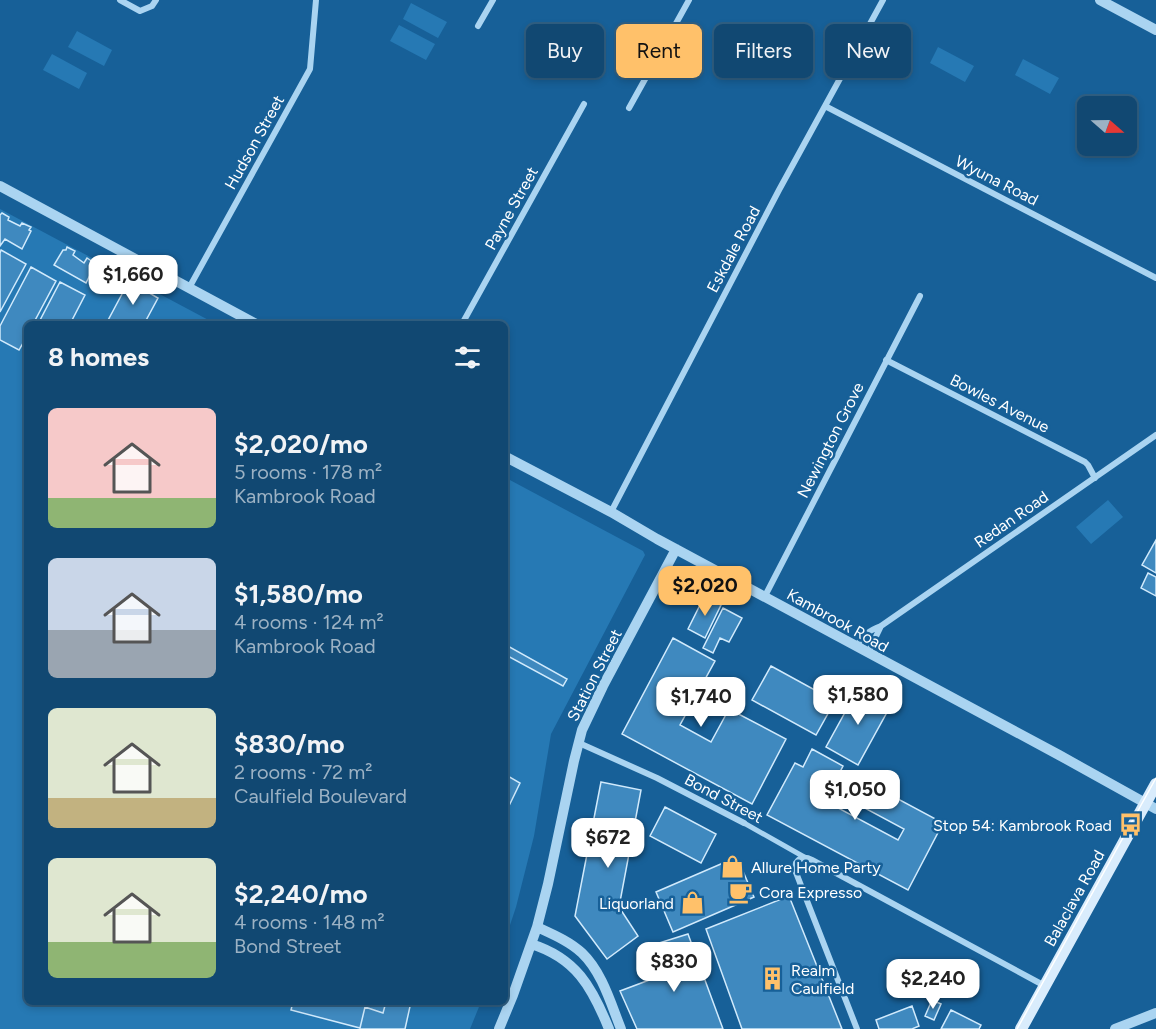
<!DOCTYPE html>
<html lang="en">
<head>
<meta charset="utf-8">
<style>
  :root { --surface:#114872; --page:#1e527a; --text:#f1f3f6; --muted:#9cb2c4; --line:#306084; --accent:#ffc16a }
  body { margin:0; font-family:Figtree,sans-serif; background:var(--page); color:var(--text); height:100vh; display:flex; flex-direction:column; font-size:22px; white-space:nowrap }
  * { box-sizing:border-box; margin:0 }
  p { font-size:20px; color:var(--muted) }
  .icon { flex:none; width:33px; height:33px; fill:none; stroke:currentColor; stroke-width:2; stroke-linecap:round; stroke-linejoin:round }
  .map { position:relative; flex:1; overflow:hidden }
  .details { position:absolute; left:24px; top:321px; width:484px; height:684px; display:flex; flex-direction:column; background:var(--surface); border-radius:9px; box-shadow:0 3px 9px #0003,0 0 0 2px var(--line) }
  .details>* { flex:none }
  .guide { position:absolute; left:526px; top:24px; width:538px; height:54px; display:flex; gap:12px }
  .needle { width:39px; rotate:110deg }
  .fabs { position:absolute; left:1077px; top:96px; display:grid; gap:12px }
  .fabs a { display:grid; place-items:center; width:60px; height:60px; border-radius:9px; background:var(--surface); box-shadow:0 3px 9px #0003,0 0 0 2px var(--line); font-size:30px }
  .price { position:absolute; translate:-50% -51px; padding:0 14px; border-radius:12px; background:#fff; color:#222; font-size:20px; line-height:39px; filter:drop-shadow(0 2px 3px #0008) }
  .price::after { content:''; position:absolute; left:50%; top:36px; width:18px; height:14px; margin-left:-9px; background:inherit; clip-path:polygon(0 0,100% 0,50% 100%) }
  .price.current { background:var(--accent); color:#111 }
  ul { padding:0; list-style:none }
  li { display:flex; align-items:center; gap:18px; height:150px; padding:0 24px }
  li span { display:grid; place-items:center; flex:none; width:168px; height:120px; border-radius:9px; color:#555 }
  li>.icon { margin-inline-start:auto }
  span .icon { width:72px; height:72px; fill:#fffc; stroke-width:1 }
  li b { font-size:26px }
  h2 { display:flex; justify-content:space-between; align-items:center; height:72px; padding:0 24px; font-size:26px }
  .chip { padding:0 21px; border-radius:9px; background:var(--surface); box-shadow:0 3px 9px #0003,0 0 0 2px var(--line); font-size:21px; line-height:54px }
  .chip.current { background:var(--accent); color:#111 }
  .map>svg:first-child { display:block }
  .green { fill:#2679b4 }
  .building { fill:#3f89bf; stroke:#d1eafc; stroke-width:1.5 }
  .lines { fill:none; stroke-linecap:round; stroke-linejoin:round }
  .pedestrian { stroke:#aad4f1; stroke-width:5 }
  .minor { stroke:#aad4f1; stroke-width:6 }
  .tertiary { stroke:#aad4f1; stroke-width:10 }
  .secondary { stroke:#d9ecfc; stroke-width:12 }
  .tram { stroke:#fff; stroke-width:1.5 }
  .labels { text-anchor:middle; stroke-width:5; stroke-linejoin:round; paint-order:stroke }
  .street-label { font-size:16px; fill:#fff; stroke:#176098 }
  .poi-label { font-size:16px; fill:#fff; stroke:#176098; text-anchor:start }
</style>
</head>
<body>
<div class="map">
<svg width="1156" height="1029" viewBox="0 0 1156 1029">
  <rect width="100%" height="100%" fill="#176098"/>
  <path class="green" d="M411 3 447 22 438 38 403 19Z
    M399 25 435 44 426 60 390 41Z
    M77 31 112 50 104 66 68 47Z
    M938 47 974 66 965 82 930 63Z
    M52 54 87 73 79 89 43 70Z
    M1023 59 1059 78 1050 94 1015 75Z
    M0 209 216 324H27V1002H481L470 1029H0Z
    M506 478 643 551 645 555 551 734 534 836 516 907 506 937Z
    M1108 500 1123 517 1091 544 1076 527Z"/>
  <path class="building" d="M2 213 9 217 8 220 20 226 22 223 31 227 29 230 31 231 22 249 5 239 0 246V215Z
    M67 247 75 251 73 255 84 263 87 258 93 262 90 265 94 267 86 283 54 265 63 250H66Z
    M1 250 26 264 0 312V253Z
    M31 267 56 281 33 324H27V336L19 350 0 340V326Z
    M129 281 158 298 144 324H106Z
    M60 282 85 295 70 324H38Z
    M1156 540V573L1142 565Z
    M1148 573 1156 577V596L1141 588Z
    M704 597 721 605 705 638 688 629Z
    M723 608 742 618 729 642 720 638 713 653 703 648Z
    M673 638 715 661 680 725 711 742 729 709 786 739 752 804 622 734Z
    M506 645 567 679 563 686 506 655Z
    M771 666 835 701 816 735 752 700Z
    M859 687 891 705 858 765 826 747Z
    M812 749 843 766 825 801 898 840 904 829 846 798 857 777 943 823 908 890 767 815 795 763 803 767Z
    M506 775 520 783 506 812Z
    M601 782 641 790 619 907 638 936 607 959 575 916Z
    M665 807 716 834 701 863 650 836Z
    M737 857 754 897 673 932 656 892Z
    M789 896 842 1029H742L706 929Z
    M688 934 723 1029H637L620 991 668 973 656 944Z
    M932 1000 941 1004 934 1020 925 1016Z
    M293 1002H386L383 1013 365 1007 360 1028 291 1010Z
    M386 1002H411L405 1029H360V1028L365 1007 383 1013Z
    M912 1006 919 1026 912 1029H879L876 1020Z
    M951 1010 981 1025 979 1029H941Z"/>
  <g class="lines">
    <path class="pedestrian" d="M744 823 806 858"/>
    <path class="minor" d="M120 0 140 11 152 6 156 0
      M478 26 493 0
      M825 106 1156 278
      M629 108 689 0
      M189 288 310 69 316 0
      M462 324 584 104
      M886 360 1085 462 1088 465 1095 478
      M611 512 779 190 883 0
      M765 596 920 296
      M856 647C863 636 869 630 881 626L1156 435
      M868 653 881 626
      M579 743 657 778 744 823
      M857 1029 795 870 796 863C800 857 806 857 812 860L1045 986"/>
    <path class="tertiary" d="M1100 0 1156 30
      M0 186 256 324
      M506 457 611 512 657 539 1059 755 1156 809
      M537 927C552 934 569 941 582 953 602 972 611 1004 621 1029
      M531 944C576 958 592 987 609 1029
      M499 1029 513 995 537 927 548 884 574 761 582 730 603 686 676 549
      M1115 1029 1156 1013"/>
    <path class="secondary" d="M1021 1029 1156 784"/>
    <path class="tram" d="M1017 1029 1156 778"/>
  </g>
  <defs>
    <symbol id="bus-bare" viewBox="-9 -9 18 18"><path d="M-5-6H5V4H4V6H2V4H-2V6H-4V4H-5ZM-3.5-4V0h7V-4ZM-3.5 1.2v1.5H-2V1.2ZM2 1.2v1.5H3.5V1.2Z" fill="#ffc16a" stroke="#176098" stroke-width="2.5" paint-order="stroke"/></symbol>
    <symbol id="shop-bare" viewBox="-9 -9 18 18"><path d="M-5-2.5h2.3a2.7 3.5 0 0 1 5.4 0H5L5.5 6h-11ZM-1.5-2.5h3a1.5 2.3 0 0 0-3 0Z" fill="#ffc16a" stroke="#176098" stroke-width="2.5" paint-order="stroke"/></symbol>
    <symbol id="cafe-bare" viewBox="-9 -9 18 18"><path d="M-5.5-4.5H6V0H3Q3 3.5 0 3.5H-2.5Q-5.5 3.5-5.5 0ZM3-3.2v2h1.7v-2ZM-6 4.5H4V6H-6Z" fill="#ffc16a" stroke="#176098" stroke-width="2.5" paint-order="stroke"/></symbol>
    <symbol id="building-bare" viewBox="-9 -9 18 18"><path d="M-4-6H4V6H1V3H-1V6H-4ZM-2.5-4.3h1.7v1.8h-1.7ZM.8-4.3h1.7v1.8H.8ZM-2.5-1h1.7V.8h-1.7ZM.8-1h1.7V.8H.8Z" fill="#ffc16a" stroke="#176098" stroke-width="2.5" paint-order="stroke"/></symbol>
  </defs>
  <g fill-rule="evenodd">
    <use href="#bus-bare" x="1114" y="808" width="33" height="33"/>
    <use href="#shop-bare" x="716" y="850" width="33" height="33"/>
    <use href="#cafe-bare" x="724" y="876" width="33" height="33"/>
    <use href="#shop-bare" x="676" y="886" width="33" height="33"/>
    <use href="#building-bare" x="756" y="962" width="33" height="33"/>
  </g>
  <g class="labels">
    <g class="street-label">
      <text transform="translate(254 142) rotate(-61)" y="6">Hudson Street</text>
      <text transform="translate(997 180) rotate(27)" y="6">Wyuna Road</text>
      <text transform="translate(511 208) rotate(-61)" y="6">Payne Street</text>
      <text transform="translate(733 249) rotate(-62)" y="6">Eskdale Road</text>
      <text transform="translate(1000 403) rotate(27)" y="6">Bowles Avenue</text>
      <text transform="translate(830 440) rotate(-63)" y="6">Newington Grove</text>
      <text transform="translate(1011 519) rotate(-35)" y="6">Redan Road</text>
      <text transform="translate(838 620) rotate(29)" y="6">Kambrook Road</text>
      <text transform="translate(594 675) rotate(-63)" y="6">Station Street</text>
      <text transform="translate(724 798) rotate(28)" y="6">Bond Street</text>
      <text transform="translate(1074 898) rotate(-61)" y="6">Balaclava Road</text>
    </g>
    <g class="poi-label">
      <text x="1112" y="831" text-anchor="end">Stop 54: Kambrook Road</text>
      <text x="751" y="873">Allure Home Party</text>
      <text x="759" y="898">Cora Expresso</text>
      <text x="674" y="909" text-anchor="end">Liquorland</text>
      <text x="791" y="976">Realm<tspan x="791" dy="18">Caulfield</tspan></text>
    </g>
  </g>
</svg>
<div class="fabs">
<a><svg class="needle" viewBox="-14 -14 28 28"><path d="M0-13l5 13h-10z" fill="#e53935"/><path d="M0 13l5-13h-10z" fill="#9cb2c4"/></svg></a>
</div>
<b class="price" style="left:133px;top:306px">$1,660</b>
<b class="price current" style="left:705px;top:617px">$2,020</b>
<b class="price" style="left:858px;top:726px">$1,580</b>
<b class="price" style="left:701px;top:728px">$1,740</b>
<b class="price" style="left:855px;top:821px">$1,050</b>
<b class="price" style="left:608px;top:869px">$672</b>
<b class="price" style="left:674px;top:993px">$830</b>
<b class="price" style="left:933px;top:1010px">$2,240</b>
<div class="guide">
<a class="chip">Buy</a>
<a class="chip current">Rent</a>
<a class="chip">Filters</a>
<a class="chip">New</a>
</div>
<section class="details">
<h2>8 homes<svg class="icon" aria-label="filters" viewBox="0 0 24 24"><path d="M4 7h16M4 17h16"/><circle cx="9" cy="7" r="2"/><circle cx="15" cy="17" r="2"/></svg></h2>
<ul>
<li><span style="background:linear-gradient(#f6c9c9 75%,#8fb573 0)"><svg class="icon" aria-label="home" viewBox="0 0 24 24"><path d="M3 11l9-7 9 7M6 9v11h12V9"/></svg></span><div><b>$2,020/mo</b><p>5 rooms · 178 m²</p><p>Kambrook Road</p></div></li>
<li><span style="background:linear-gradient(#c9d6e8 60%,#9aa5b1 0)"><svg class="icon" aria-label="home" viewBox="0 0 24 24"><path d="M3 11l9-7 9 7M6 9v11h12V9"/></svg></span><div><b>$1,580/mo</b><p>4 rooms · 124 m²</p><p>Kambrook Road</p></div></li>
<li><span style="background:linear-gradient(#dfe7d0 75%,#c2b280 0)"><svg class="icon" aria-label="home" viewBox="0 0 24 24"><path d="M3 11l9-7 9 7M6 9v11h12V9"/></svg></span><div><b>$830/mo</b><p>2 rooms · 72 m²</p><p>Caulfield Boulevard</p></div></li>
<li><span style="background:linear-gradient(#dfe7d0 70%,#8fb573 0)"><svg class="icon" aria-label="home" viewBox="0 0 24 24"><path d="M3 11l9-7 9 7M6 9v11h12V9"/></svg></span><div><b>$2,240/mo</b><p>4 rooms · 148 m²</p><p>Bond Street</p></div></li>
</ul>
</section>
</div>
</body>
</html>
